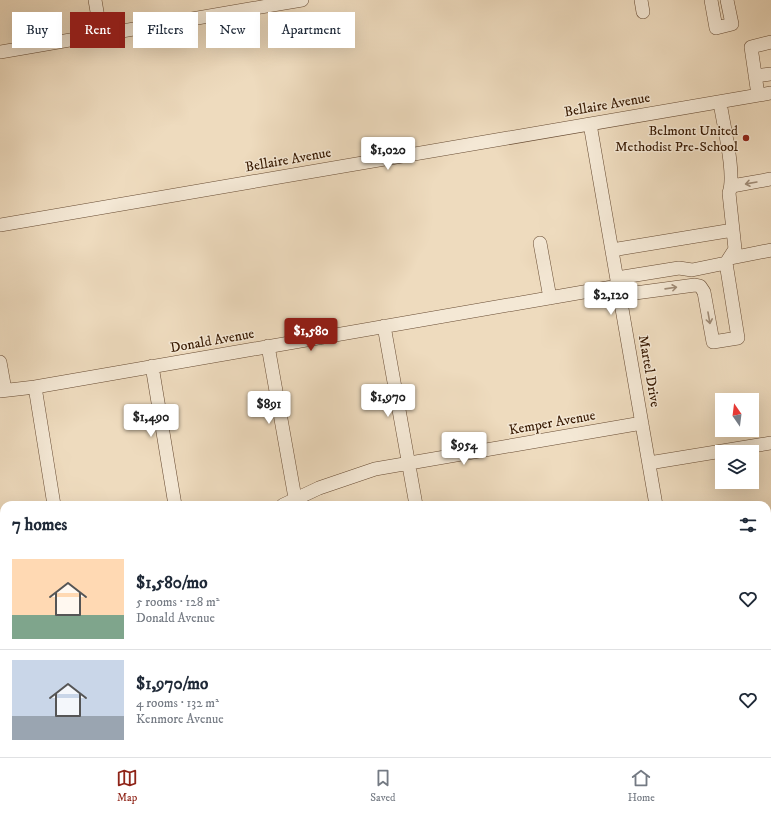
<!DOCTYPE html>
<html lang="en">
<head>
<meta charset="utf-8">
<style>
  :root { --surface:#fff; --page:#f6f6f7; --text:#1f2937; --muted:#747a83; --line:#e0e1e3; --accent:#8f2418 }
  body { margin:0; font-family:"IM FELL DW Pica",serif; background:var(--page); color:var(--text); height:100vh; display:flex; flex-direction:column; font-size:15px; white-space:nowrap }
  * { box-sizing:border-box; margin:0 }
  p { font-size:13px; color:var(--muted) }
  .icon { flex:none; width:22px; height:22px; fill:none; stroke:currentColor; stroke-width:2; stroke-linecap:round; stroke-linejoin:round }
  .map { position:relative; flex:1; overflow:hidden }
  .sheet { position:absolute; left:0px; top:501px; width:771px; height:256px; display:flex; flex-direction:column; background:var(--surface); border-radius:12px 12px 0 0; box-shadow:0 4px 16px #0002 }
  .sheet>* { flex:none }
  .hud { position:absolute; left:12px; top:12px; width:400px; height:36px; display:flex; gap:8px }
  .needle { width:26px; rotate:346deg }
  .fabs { position:absolute; left:715px; top:393px; display:grid; gap:8px }
  .fabs a { display:grid; place-items:center; width:44px; height:44px; border-radius:0px; background:var(--surface); box-shadow:0 4px 16px #0002; font-size:20px }
  .price { position:absolute; translate:-50% -34px; padding:0 9px; border-radius:4px; background:#fff; color:#222; font-size:13px; line-height:26px; filter:drop-shadow(0 1px 2px #0008) }
  .price::after { content:''; position:absolute; left:50%; top:24px; width:12px; height:9px; margin-left:-6px; background:inherit; clip-path:polygon(0 0,100% 0,50% 100%) }
  .price.current { background:var(--accent); color:#fff }
  ul { padding:0; list-style:none }
  li { display:flex; align-items:center; gap:12px; height:100px; padding:0 12px }
  li+li { border-top:1px solid var(--line) }
  li span { display:grid; place-items:center; flex:none; width:112px; height:80px; border-radius:0px; color:#555 }
  li>.icon { margin-inline-start:auto }
  span .icon { width:48px; height:48px; fill:#fffc; stroke-width:1 }
  li b { font-size:17px }
  h2 { display:flex; justify-content:space-between; align-items:center; height:48px; padding:0 12px; font-size:17px }
  .pill { padding:0 14px; border-radius:0px; background:var(--surface); box-shadow:0 4px 16px #0002; font-size:14px; line-height:36px }
  .pill.current { background:var(--accent); color:#fff }
  .tabs { display:flex; justify-content:space-around; align-items:center; height:56px; border-top:1px solid var(--line); background:var(--surface); font-size:11px; color:var(--muted) }
  .tabs a { display:grid; justify-items:center; gap:2px }
  .tabs .current { color:var(--accent) }
  .map>svg:first-child { display:block }
  .lines { fill:none; stroke-linecap:round; stroke-linejoin:round }
  .minor-casing { stroke:#664a32; stroke-width:14 }
  .minor { stroke:#f4e8d5; stroke-width:13 }
  .oneway { stroke:#9f8b76 }
  .poi-dot { fill:#8f2418; stroke:#f4e8d5; stroke-width:1.5 }
  .labels { text-anchor:middle; stroke-width:3; stroke-linejoin:round; paint-order:stroke }
  .street-label { font-size:14px; fill:#381a03; stroke:#f4e8d5 }
  .poi-label { font-size:14px; fill:#381a03; stroke:#f4e8d5; text-anchor:end }
</style>
</head>
<body>
<div class="map">
<svg width="771" height="757" viewBox="0 0 771 757">
  <rect width="100%" height="100%" fill="#eedbbe"/>
  <filter id="stains"><feTurbulence type="fractalNoise" baseFrequency=".005" numOctaves="4"/><feColorMatrix values="0 0 0 0 .2 0 0 0 0 .09 0 0 0 0 .02 0 0 0 .5 -.17"/></filter>
  <radialGradient id="worn" r=".72"><stop offset=".6" stop-color="#630" stop-opacity="0"/><stop offset="1" stop-color="#630" stop-opacity=".3"/></radialGradient>
  <g class="lines">
    <defs>
      <path id="minor" d="M95 0 101 35
        M641 0 643 12
        M711 0 716 28 732 24 727 0
        M0 52 302 0
        M755 76 771 74
        M758 95 751 47 771 42
        M590 124 656 505
        M732 186 771 179
        M0 225 771 93
        M540 243 550 298
        M612 250 733 230
        M731 258 771 250
        M617 278 679 268 692 270 726 263
        M620 295 695 285 700 286 704 292 713 342 738 338 726 263 735 249 729 193C736 174 723 124 720 102
        M384 326 416 505
        M268 346 295 498
        M0 362 5 390
        M152 366 175 505
        M35 387 54 505
        M0 391 35 387 618 286
        M649 463 771 443
        M283 505 319 488 375 469 642 423
        M767 528 771 527
        M767 609H771
        M767 665 771 664
        M0 701 4 700
        M151 753V757
        M415 753 417 757
        M443 753 444 757
        M699 753 700 757
        M373 757 382 753"/>
    </defs>
    <use href="#minor" class="minor-casing"/>
    <use href="#minor" class="minor"/>
  </g>
  <defs><path id="oneway-shaft" d="M-6 0H5M1.5-3L5.5 0L1.5 3" fill="none" stroke-width="1.6" stroke-linecap="round" stroke-linejoin="round"/></defs>
  <g class="oneway">
    <use href="#oneway-shaft" transform="translate(751 183) rotate(170)"/>
    <use href="#oneway-shaft" transform="translate(671 288) rotate(-8)"/>
    <use href="#oneway-shaft" transform="translate(709 318) rotate(80)"/>
  </g>
  <circle class="poi-dot" cx="746" cy="138" r="4"/>
  <g class="labels">
    <g class="street-label">
      <text transform="translate(607 104) rotate(-10)" y="5">Bellaire Avenue</text>
      <text transform="translate(288 159) rotate(-10)" y="5">Bellaire Avenue</text>
      <text transform="translate(212 340) rotate(-10)" y="5">Donald Avenue</text>
      <text transform="translate(650 371) rotate(80)" y="5">Martel Drive</text>
      <text transform="translate(552 422) rotate(-10)" y="5">Kemper Avenue</text>
    </g>
    <g class="poi-label">
      <text x="738" y="135">Belmont United<tspan x="738" dy="16">Methodist Pre-School</tspan></text>
    </g>
  </g>
  <rect width="100%" height="100%" filter="url(#stains)"/>
  <rect width="100%" height="100%" fill="url(#worn)"/>
</svg>
<div class="fabs">
<a><svg class="needle" viewBox="-14 -14 28 28"><path d="M0-13l5 13h-10z" fill="#e53935"/><path d="M0 13l5-13h-10z" fill="#747a83"/></svg></a>
<a><svg class="icon" aria-label="layers" viewBox="0 0 24 24"><path d="M12 4l9 5-9 5-9-5zM3 14l9 5 9-5"/></svg></a>
</div>
<b class="price" style="left:388px;top:171px">$1,020</b>
<b class="price" style="left:611px;top:316px">$2,120</b>
<b class="price current" style="left:311px;top:352px">$1,580</b>
<b class="price" style="left:388px;top:418px">$1,970</b>
<b class="price" style="left:269px;top:425px">$891</b>
<b class="price" style="left:151px;top:438px">$1,490</b>
<b class="price" style="left:464px;top:466px">$954</b>
<div class="hud">
<a class="pill">Buy</a>
<a class="pill current">Rent</a>
<a class="pill">Filters</a>
<a class="pill">New</a>
<a class="pill">Apartment</a>
</div>
<section class="sheet">
<h2>7 homes<svg class="icon" aria-label="filters" viewBox="0 0 24 24"><path d="M4 7h16M4 17h16"/><circle cx="9" cy="7" r="2"/><circle cx="15" cy="17" r="2"/></svg></h2>
<ul>
<li><span style="background:linear-gradient(#ffd9b3 70%,#7fa58c 0)"><svg class="icon" aria-label="home" viewBox="0 0 24 24"><path d="M3 11l9-7 9 7M6 9v11h12V9"/></svg></span><div><b>$1,580/mo</b><p>5 rooms · 128 m²</p><p>Donald Avenue</p></div><svg class="icon" aria-label="heart" viewBox="0 0 24 24"><path d="M12 20l-8-8c-3-5 5-10 8-4 3-6 11-1 8 4z"/></svg></li>
<li><span style="background:linear-gradient(#c9d6e8 70%,#9aa5b1 0)"><svg class="icon" aria-label="home" viewBox="0 0 24 24"><path d="M3 11l9-7 9 7M6 9v11h12V9"/></svg></span><div><b>$1,970/mo</b><p>4 rooms · 132 m²</p><p>Kenmore Avenue</p></div><svg class="icon" aria-label="heart" viewBox="0 0 24 24"><path d="M12 20l-8-8c-3-5 5-10 8-4 3-6 11-1 8 4z"/></svg></li>
</ul>
</section>
</div>
<nav class="tabs">
<a class="current"><svg class="icon" aria-label="map" viewBox="0 0 24 24"><path d="M3 6l6-2 6 2 6-2v14l-6 2-6-2-6 2zM9 4v14M15 6v14"/></svg>Map</a>
<a><svg class="icon" aria-label="saved" viewBox="0 0 24 24"><path d="M7 4h10v16l-5-4-5 4z"/></svg>Saved</a>
<a><svg class="icon" aria-label="home" viewBox="0 0 24 24"><path d="M3 11l9-7 9 7M6 9v11h12V9"/></svg>Home</a>
</nav>
</body>
</html>
